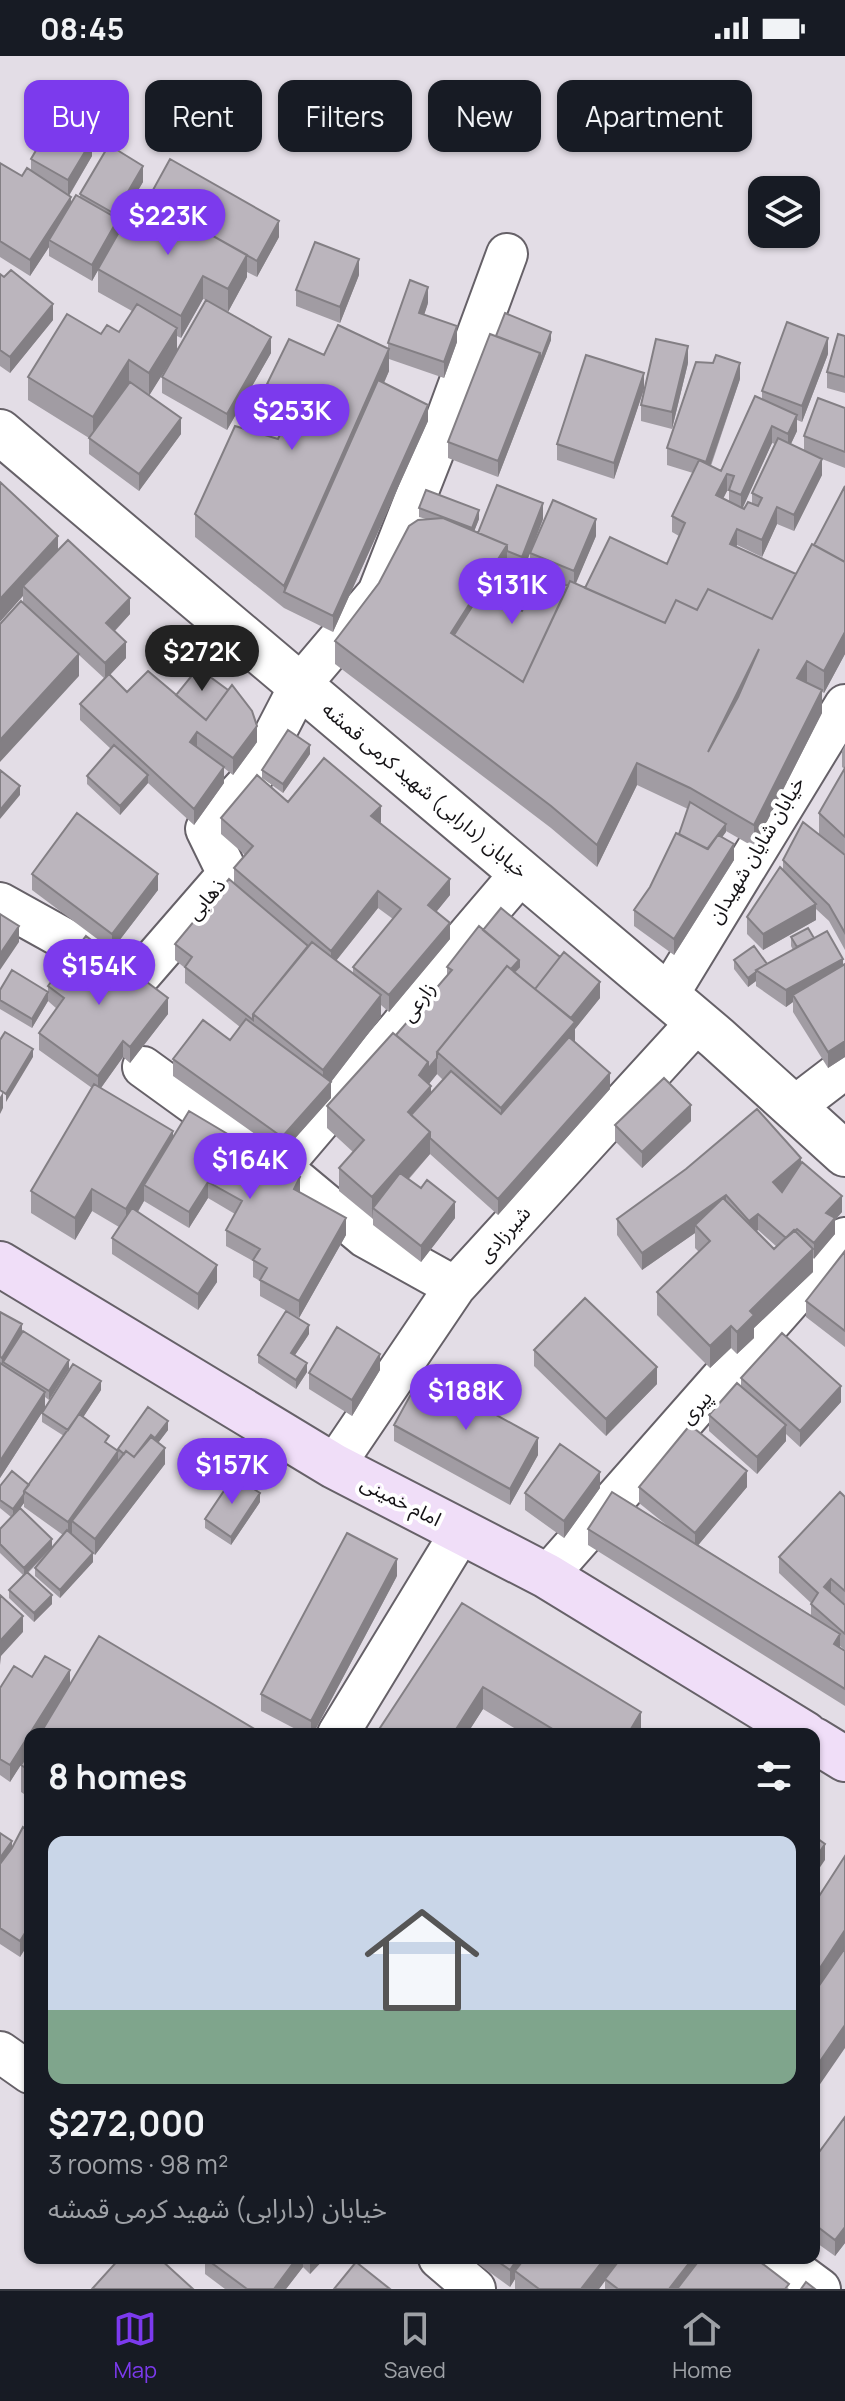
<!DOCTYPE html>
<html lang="en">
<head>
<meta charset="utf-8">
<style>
  :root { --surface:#171b24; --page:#242831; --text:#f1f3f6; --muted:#9ea1a6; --line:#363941; --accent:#7c3aed }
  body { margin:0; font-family:Manrope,"Noto Sans Arabic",sans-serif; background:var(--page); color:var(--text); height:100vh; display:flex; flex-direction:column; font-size:30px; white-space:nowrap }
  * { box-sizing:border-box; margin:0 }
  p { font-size:26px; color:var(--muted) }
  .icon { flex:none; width:44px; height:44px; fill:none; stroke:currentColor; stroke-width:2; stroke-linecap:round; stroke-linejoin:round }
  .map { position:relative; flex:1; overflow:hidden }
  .details { position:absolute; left:24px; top:1672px; width:796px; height:536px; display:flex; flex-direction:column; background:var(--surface); border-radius:16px; box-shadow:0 2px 6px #0004 }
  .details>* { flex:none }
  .hud { position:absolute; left:24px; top:24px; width:798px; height:72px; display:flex; gap:16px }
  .fabs { position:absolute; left:748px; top:120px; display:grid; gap:16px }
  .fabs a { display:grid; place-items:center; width:72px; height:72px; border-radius:16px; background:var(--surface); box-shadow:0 2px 6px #0004; font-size:40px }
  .price { position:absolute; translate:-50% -68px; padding:0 18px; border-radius:28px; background:var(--accent); color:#fff; font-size:26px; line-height:52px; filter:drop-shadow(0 2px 4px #0008) }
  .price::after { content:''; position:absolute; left:50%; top:48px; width:24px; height:18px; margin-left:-12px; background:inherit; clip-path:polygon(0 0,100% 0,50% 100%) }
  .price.selected { background:#222; color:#fff }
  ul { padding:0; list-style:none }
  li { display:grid; align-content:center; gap:16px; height:424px; padding:0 24px }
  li+li { border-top:2px solid var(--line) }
  li span { display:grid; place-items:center; height:248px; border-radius:16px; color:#555 }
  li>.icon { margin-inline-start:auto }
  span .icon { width:144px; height:144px; fill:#fffc; stroke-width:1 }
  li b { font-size:34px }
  h2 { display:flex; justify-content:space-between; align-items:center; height:96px; padding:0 24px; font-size:34px }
  .tag { padding:0 28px; border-radius:16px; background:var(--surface); box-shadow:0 2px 6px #0004; font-size:28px; line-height:72px }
  .tag.selected { background:var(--accent); color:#fff }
  .status { display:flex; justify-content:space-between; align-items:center; height:56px; padding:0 40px; background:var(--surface); direction:ltr }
  .status svg { height:22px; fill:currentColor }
  .dock { display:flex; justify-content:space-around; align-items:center; height:112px; border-top:2px solid var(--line); background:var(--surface); font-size:22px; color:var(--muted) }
  .dock a { display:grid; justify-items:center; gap:4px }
  .dock .selected { color:var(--accent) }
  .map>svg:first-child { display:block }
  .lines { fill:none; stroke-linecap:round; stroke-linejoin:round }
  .minor-casing { stroke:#666168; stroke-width:44 }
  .tertiary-casing { stroke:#666168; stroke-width:48 }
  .secondary-casing { stroke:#666168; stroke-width:48 }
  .minor { stroke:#fff; stroke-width:40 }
  .tertiary { stroke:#fff; stroke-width:44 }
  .secondary { stroke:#f0def8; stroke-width:44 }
  .wall { fill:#a19ca3; fill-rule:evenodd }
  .shaded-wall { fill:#837f84 }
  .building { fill:#bbb5bd; stroke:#837f84; stroke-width:2; fill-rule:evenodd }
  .labels { text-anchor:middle; stroke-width:8; stroke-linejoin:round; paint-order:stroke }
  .street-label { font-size:20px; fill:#151316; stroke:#fff }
</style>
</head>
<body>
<div class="status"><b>08:45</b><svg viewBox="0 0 49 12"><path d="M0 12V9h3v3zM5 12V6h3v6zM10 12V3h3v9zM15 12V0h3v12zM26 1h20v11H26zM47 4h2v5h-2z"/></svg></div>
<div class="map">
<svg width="845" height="2233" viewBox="0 0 845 2233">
  <rect width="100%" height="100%" fill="#e3dde6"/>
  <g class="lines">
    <defs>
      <path id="minor" d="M0 847 92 898 142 917 228 818 206 773 251 724 300 629 378 537 444 369 507 198
        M668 939 845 649
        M143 1011 281 1111 365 1181 455 1231
        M794 1051 845 1012
        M281 1111 401 970 464 884 522 816
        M334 1410 455 1231 698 965
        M547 1520 845 1182
        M338 1678 461 1476
        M0 1996 30 2017
        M439 2202 475 2233
        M778 2202 820 2233"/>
      <path id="tertiary" d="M0 376 717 982 845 1098"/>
      <path id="secondary" d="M0 1208 334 1410 547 1520 805 1678
        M814 1684 845 1703"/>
    </defs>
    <use href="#minor" class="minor-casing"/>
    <use href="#tertiary" class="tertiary-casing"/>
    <use href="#secondary" class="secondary-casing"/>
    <use href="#minor" class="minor"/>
    <use href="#tertiary" class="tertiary"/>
    <use href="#secondary" class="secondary"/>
  </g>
  <path class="wall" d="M92 100 69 140 71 148 80 142V138L143 126 118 168V178L148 143 279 181 257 221 247 216V221L228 256 211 247 271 297 227 374 162 337V321L175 298 149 339 181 378 139 435 89 398V382L28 344V321L101 278 119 276 132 255 98 236V214L92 225 49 200V191L30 220 0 201V107L22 120 31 115V103ZM203 243 206 244 177 294V280L181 282Z
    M0 218 53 264 10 317 0 310Z
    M359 219 340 267 296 250V234Z
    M428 247 424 259 457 286 444 322 389 303V315L384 327 428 365 333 576 284 552 195 481V458L278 383 288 360 267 350V328L324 299 388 292V287Z
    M496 280 551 284 498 421 448 402V386Z
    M845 280V337L827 332V316Z
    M828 298 802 366 797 364V375L791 388 804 394V380L845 352V412L822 403V419L794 475 777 468 762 501 737 489 736 491 796 518 814 489 845 430V598L824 637 822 636V657L754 791 726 775 722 781 734 804 674 899 634 870V854L650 831 679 778 688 753 637 729 597 811 551 772 335 608V585L426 463 419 461V452L479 463 474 475 478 477 543 463 522 518 507 512 490 539 522 555 540 518 530 513V497L596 480 575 528 585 532 667 508 679 480 672 476V460L693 417 667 409V392L740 323 711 410 721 415 762 343V335ZM772 387 775 388 752 437V447L744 453 742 452ZM727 435H729V445L723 443Z
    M688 307 672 373 641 365V349Z
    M644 333 614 423 557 404V388Z
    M0 426 58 494 130 558 115 575 126 602 110 619 127 636 176 639 257 686 233 719 224 712V727L194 769 148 727 120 759 87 728V720L111 693 80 664V648L105 623 79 599V620L23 546V540Z
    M845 689V894L829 865 816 853V864L763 894 747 878V861L783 814V804L819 779V757L845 713 842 711V695Z
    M310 698 283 737 262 722V714Z
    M288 746 381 766 380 767 450 839 436 856 450 883 389 956 381 949V961L331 1026V1042L282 1097 173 1020V1003L230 984 240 971 185 927V912L175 904V888L234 827V812L245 799 221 778V762ZM378 852 393 863 353 911V918L336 905Z
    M32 818 158 834 112 894 32 834Z
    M483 874 600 942 575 973V986L610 1033 498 1159 430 1098 409 1123 455 1162 421 1206 373 1169V1163L339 1135V1112L353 1096 327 1072V1050L396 979 447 920V911ZM437 1018 443 1024 431 1037 429 1028Z
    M791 881 814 882 843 910 845 908V1001L828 1012 793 956V946L786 951 756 930V925L748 931 734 913V904L767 908 793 894 791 890Z
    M48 930 168 958 130 1007 123 1001 101 1032 173 1080 300 1136 346 1179 299 1262 260 1240V1225L253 1221V1205L226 1190V1174L235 1158 208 1142 189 1172 144 1145 138 1156 217 1226 198 1254 112 1198V1182L119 1171 92 1155 75 1184 31 1157V1135L92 1032 39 994V977L57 953 48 945 32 972 0 953V934L48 935Z
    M691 1065 642 1112 615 1085V1069Z
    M801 1109 842 1156 835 1164V1178L813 1203V1216L754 1272V1282L737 1298 731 1292 710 1312 657 1259V1236L699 1196 695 1192V1177L642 1214 617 1179V1163ZM758 1174 777 1191 774 1193 756 1175Z
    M845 1195V1291L806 1261V1245Z
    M0 1256 22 1276 69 1313 49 1344 45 1341V1352L0 1422Z
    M309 1278 295 1299 307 1316 296 1333 258 1307V1299Z
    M534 1294 657 1328 606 1380 534 1310Z
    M380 1314 352 1360 309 1333V1317Z
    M741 1322 841 1346 800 1391 786 1378V1385L757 1418 709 1375V1359L741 1330Z
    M101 1334 83 1361 109 1389 118 1395V1393L148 1351 168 1374 158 1387 165 1408 95 1499 93 1497V1506L60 1542 35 1520V1512L52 1492 28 1517 52 1548 34 1566 9 1542V1534L23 1519 0 1497V1473L11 1461 0 1452V1430L29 1429 64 1380 42 1366V1357ZM24 1447V1451L63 1479 52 1491 20 1452Z
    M394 1369 538 1399 510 1449 394 1385Z
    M639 1431H747L698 1489 811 1559V1547L779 1517V1501L845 1441V1594L840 1590V1592L845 1595V1650L588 1489V1473L669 1471 639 1447Z
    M600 1432 564 1482 525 1454V1437Z
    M260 1446 231 1489 205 1472V1463Z
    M397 1520 313 1678H305L261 1655V1638Z
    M462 1547 641 1678H524L483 1653 467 1678H376Z
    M32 1621 70 1627 263 1678H30V1742L21 1736V1708L10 1726 0 1719V1632Z
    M30 1775V1885L20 1901 0 1888V1777L12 1792Z
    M845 2061V2187L835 2200 814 2185V2103Z
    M205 2202H325L310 2218 303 2211 286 2233H225L205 2218Z
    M470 2202H755L789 2233H605V2225L599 2233H515V2223L510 2231Z"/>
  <path class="shaded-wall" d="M92 84V100L68 141V124Z
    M143 110V126L118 168V179L92 225V209L115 169V158Z
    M71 141V157L49 184V191L30 220V204Z
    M279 165V181L257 221V205Z
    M247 199V221L228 256V233Z
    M359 203V219L340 267V251Z
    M203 220V243L181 282V260Z
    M428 231V247L419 274V257Z
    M53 248V264L10 317V301Z
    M457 270V286L444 322V306Z
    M177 272V295L149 340V317Z
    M551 276V284L498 421V405L540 297Z
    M271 281V297L227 374V358Z
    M828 282V298L802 366V350Z
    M688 290V307L672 373V356Z
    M389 293V315L290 539 284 536V530Z
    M129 304V327L93 384V361Z
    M740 307V323L706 422V406Z
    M644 317V333L614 423V407Z
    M428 349V365L333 576V560Z
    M797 359V375L788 394V378Z
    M181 362V378L139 435V418Z
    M772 370V387L741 456V439Z
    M822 403V419L794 475V459Z
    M727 418V435L716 456V439Z
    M543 447V463L522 518V501Z
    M777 451V468L762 501V484Z
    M479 454V463L472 481V472Z
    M596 463V480L574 532V515Z
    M737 473V489L730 504V488Z
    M58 480V502L23 530V540L0 566V543Z
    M507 489V512L458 588 451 577Z
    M130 542V558L106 584V567Z
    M845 576V598L824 637V615Z
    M126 586V602L105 624V607Z
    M759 593V615L708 696Z
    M79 598V620L0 706V684Z
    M807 605V628L797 622Z
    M822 634V657L754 791V769Z
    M257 670V686L233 719V702Z
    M197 676V693L190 686Z
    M310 689V698L283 737V728Z
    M637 707V729L597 811V789Z
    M224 711V727L194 769V753Z
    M148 719V727L120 759V750Z
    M20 730V739L0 763V754Z
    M381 750V766L371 776V760Z
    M726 768V776L706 803V794Z
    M734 788V804L674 899V883Z
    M158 818V834L112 894V878Z
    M450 823V839L428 866V849Z
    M378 835V852L331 911V895Z
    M816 848V864L763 894V878Z
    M450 867V883L389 956V939Z
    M19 870V886L0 914V898Z
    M843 903V919L793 939V946L786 951V934Z
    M519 904V920L439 999Z
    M756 916V925L748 931V922Z
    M600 926V942L575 973V989L501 1074V1052Z
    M48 937V945L32 972V963Z
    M381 939V961L331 1026V1042L282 1097V1081L323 1035V1014Z
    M168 942V958L130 1007V991Z
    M123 985V1001L98 1036V1020Z
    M845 985V1001L828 1012V996Z
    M33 993V1001L6 1046V1038Z
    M437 1002V1018L428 1029 419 1019 428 1006Z
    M610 1017V1033L498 1159V1143Z
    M431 1030V1053L416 1070 408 1056Z
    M3 1036V1052L0 1058V1041Z
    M691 1049V1065L642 1112V1096Z
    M173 1075V1097L144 1129V1145L126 1175V1153Z
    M430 1076V1098L378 1157 373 1152 372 1164V1141Z
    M801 1102V1118L773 1142V1126Z
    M300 1121V1137L294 1133Z
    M208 1126V1142L189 1172V1156Z
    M92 1133V1155L75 1184V1162Z
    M726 1139V1155L695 1169V1177L642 1214V1197Z
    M842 1140V1156L835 1164V1178L814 1203V1187L826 1157Z
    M455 1146V1162L421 1206V1190Z
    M758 1158V1174L749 1181V1165Z
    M346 1162V1179L299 1262V1245Z
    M813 1193V1216L754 1272V1282L737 1298V1276L750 1255Z
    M217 1209V1226L198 1254V1238Z
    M22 1268V1277L3 1306 2 1311V1302Z
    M309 1269V1278L291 1305V1297Z
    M731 1270V1292L710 1312V1290Z
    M380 1298V1314L352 1360V1344Z
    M69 1304V1313L49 1344V1335Z
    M307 1307V1316L296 1333V1324Z
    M657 1311V1328L606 1380V1363Z
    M101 1325V1334L69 1383V1375Z
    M841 1330V1346L800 1391V1375Z
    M45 1336V1352L0 1422V1405Z
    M168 1365V1374L155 1391V1382Z
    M786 1369V1385L757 1418V1401Z
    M538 1382V1399L510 1449V1433Z
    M165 1392V1408L95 1499V1483Z
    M118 1395V1411L72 1465V1477L68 1482V1466Z
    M747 1415V1431L695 1493V1477Z
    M600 1416V1432L564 1482V1465Z
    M260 1437V1446L231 1489V1481Z
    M24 1438V1447L13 1462V1453Z
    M52 1483V1491L24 1520V1512Z
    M93 1497V1506L60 1542V1534Z
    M397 1503V1520L313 1678H311V1665Z
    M831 1523V1540L824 1531Z
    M52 1539V1548L34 1566V1557Z
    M23 1560V1576L1 1600 0 1609V1585Z
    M840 1578V1594L834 1588Z
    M70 1614V1631L40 1678H30Z
    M483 1631V1653L467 1678H453Z
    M641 1656V1678H628Z
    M30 1678V1695L10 1726V1709Z
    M12 1785V1808L0 1825V1802Z
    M825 1788V1804L814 1820V1804Z
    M30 1869V1885L20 1901V1885Z
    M845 1874V1897L814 1943V1921Z
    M845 1969V1992L814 2037V2014Z
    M845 2171V2187L835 2200V2184Z
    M297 2202H303V2211L286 2233H274Z
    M310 2202H325L310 2218Z
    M518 2202H530L515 2215V2223L510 2231V2214Z
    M605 2202H622L599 2233H581Z
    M693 2202H705L681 2233H669Z"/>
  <path class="building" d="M55 62 92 84 68 124 31 103Z
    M109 89 143 110 115 158 80 138Z
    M170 103 279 165 257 205 148 143Z
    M0 107 22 120 27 112 71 141 30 204 0 185Z
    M76 139 118 163 92 209 49 184Z
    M140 139 247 199 228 233 203 220 181 260 98 213Z
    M315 186 359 203 340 251 296 234Z
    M11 214 53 248 10 301 0 294V218L4 221Z
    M410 224 428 231 419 257 457 270 444 306 388 287Z
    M206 244 271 281 227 358 162 321Z
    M137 248 177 272 149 317 129 304 93 361 28 321 67 258 101 278 107 269 119 276Z
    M505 257 551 276 540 305V297L496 280Z
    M787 266 828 282 802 350 762 335Z
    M338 269 389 293 284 530 195 458 235 370 278 383 297 342 267 328 289 283 324 299Z
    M490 278 540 297 498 405 448 386Z
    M838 278 845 280V321L827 316Z
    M656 283 688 290 672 356 641 349Z
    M586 299 644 317 614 407 557 388Z
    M716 299 740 307 706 406 667 392 696 306 713 307Z
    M378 324 428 349 333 560 284 536Z
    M130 326 181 362 139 418 89 382Z
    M755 340 797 359 788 378 772 370 741 439 729 434 734 420 727 418 716 439 744 453 748 446 758 450 762 442 752 437 778 382 822 403 794 459 777 451 762 484 737 473 730 488 796 518 772 563 708 533 697 554 676 544 665 567 585 532 610 481 667 508 685 467 672 460 699 404 721 415Z
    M818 342 845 352V396L804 380Z
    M0 426 58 480 0 543Z
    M497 429 543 447 522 501 507 495V489L478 477Z
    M845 430V506L814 489Z
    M426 434 479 454 472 472 419 452Z
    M553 444 596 463 574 515 530 497Z
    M443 462 507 489 451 577 523 626 570 525 665 567 676 544 697 554 708 533 772 563 812 488 845 506V576L824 615 807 605 797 622 822 634 754 769 690 732 637 707 597 789 551 750 335 585 379 527 409 470 418 464ZM759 593 738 641 708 696Z
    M68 484 130 542 106 567 126 586 105 607 23 530Z
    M540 517 568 530 523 626 454 579 482 535 522 555Z
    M21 545 79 598 0 684V568Z
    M198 612 228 634 206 664 176 639Z
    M148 615 206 664 232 629 252 655 257 670 233 702 197 676 190 686 224 711 194 753 80 648 109 618 127 636Z
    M288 674 310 689 283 728 262 714Z
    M114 689 148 719 120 750 87 720Z
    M324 702 381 750 371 760 450 823 428 849 450 867 389 939 353 911 401 853 378 835 331 895 234 812 253 790 221 762 257 719 288 746Z
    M845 712V781L819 757Z
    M0 714 20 730 0 754Z
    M690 746 726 768 707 793 679 778Z
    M77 757 158 818 112 878 32 818Z
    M803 766 845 799V877L829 849 783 804Z
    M676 777 708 793 718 779 734 788 674 883 634 854 650 831Z
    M780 811 816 848 763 878 747 861Z
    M229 823 308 890 253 958V964L185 911 192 901 175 888Z
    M501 852 560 901 535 933 514 916 519 911V904L483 874Z
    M0 858 19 870 0 898Z
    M479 870 519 904 511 913 507 910 437 996V1002L428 1013V1006L396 979 452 914 447 911Z
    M808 872 814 882 797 891 791 881Z
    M827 875 843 903 786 934 756 914Z
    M86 880 168 942 130 991 123 985 98 1020 39 977 64 942 48 930Z
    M312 886 381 939 323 1014 253 958Z
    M754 890 767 908 756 914V916L748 922 734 904Z
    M564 896 600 926 571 962 535 933Z
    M845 908V985L828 996 793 939Z
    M507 910 575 966 501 1052 437 996Z
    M12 914 48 936 32 963 0 944V934Z
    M246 963 331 1026 282 1081 173 1003 203 964 230 984Z
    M5 976 33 993 6 1038 0 1034V984Z
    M393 977 428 1006 419 1019 431 1030 408 1056 430 1076 372 1141 339 1112 364 1084 327 1050Z
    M569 981 610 1017 498 1143 430 1082V1076L411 1059 451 1015 501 1058Z
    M664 1022 691 1049 642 1096 615 1069Z
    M94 1028 173 1075 126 1153 92 1133 75 1162 31 1135Z
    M757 1053 801 1102 773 1126 782 1136 802 1106 842 1140 826 1157 835 1162 814 1187 797 1173 786 1182 758 1158 749 1165 726 1139 642 1197 617 1163 686 1113Z
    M189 1055 300 1121 294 1133 346 1162 299 1245 260 1224 267 1212 253 1204 260 1193 226 1174 242 1145 208 1126 189 1156 144 1129Z
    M400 1117 421 1132 427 1124 455 1146 421 1190 373 1152Z
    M723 1142 774 1193 794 1174 813 1193 750 1255 754 1259 737 1276 731 1270 710 1290 657 1236 710 1185 695 1169Z
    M132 1152 217 1209 198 1238 112 1182Z
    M845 1195V1275L806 1245Z
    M585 1242 657 1311 606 1363 534 1294Z
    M286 1255 309 1269 291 1297 307 1307 296 1324 258 1299Z
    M0 1256 22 1268 2 1302 0 1301Z
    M337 1271 380 1298 352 1344 309 1317Z
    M23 1275 69 1304 49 1335 3 1306Z
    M782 1277 841 1330 800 1375 741 1322Z
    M0 1307 45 1336 0 1405Z
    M73 1308 101 1325 68 1374 42 1357Z
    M422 1318 538 1382 510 1433 394 1369Z
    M737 1327 786 1369 757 1401 709 1359Z
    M148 1351 168 1365 155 1382 151 1379 134 1401 126 1395 124 1398 118 1393Z
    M79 1358 109 1380 105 1386 118 1395 68 1466 24 1435Z
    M690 1369 747 1415 695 1477 639 1431Z
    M151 1381 165 1392 95 1483 72 1465 126 1395 134 1401Z
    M560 1388 600 1416 564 1465 525 1437Z
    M12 1415 29 1429 24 1435V1438L13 1453 0 1444V1430Z
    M234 1420 260 1437 231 1481 205 1463Z
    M612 1436 840 1578 834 1588 845 1595V1633L588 1473Z
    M840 1436 845 1441V1535L831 1523 824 1531 845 1549V1578L811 1548 818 1537 779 1501Z
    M20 1452 52 1483 24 1512 0 1488V1473Z
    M67 1474 93 1497 60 1534 35 1512Z
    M347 1477 397 1503 311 1665 261 1638Z
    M27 1516 52 1539 34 1557 9 1534Z
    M0 1539 23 1560 0 1585Z
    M462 1547 641 1656 628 1678H561L483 1631 453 1678H376Z
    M99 1580 263 1678H40Z
    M45 1600 70 1614 10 1709 0 1703V1632L14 1610 32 1621Z
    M30 1694V1715L21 1709Z
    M23 1771 30 1775V1869L20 1885 0 1872V1808L12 1792Z
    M0 1777 12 1785 0 1802Z
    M814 1780 825 1788 814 1804Z
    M845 1800V1874L814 1921V1848Z
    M845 1892V1969L814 2014V1937Z
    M845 2061V2171L835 2184 814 2168V2103Z
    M120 2202H159L193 2233H92Z
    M205 2202H297L274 2233H247Z
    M493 2202H518L510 2214Z
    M525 2202H605L581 2233H539L515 2215Z
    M621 2202H693L669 2233H618L605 2223Z
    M701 2202H755L789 2228 785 2233H677Z
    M356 2206 390 2233H334Z
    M806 2226 815 2233H801Z"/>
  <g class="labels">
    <g class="street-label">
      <text transform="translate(425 734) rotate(40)" y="7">خیابان (دارابی) شهید کرمی قمشه</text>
      <text transform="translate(756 794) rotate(-59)" y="7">خیابان شایان شهیدان</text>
      <text transform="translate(206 843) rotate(-49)" y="7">ذهابی</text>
      <text transform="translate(418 946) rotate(-54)" y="7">زارعی</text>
      <text transform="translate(504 1178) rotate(-48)" y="7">شیرزادی</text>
      <text transform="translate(696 1351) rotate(-49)" y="7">پیری</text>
      <text transform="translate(401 1445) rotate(27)" y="7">امام خمینی</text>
    </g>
  </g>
</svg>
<div class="fabs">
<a><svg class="icon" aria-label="layers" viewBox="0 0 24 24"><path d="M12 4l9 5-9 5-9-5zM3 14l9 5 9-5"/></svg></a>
</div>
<b class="price" style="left:168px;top:201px">$223K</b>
<b class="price" style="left:292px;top:396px">$253K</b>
<b class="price" style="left:512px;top:570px">$131K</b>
<b class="price selected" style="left:202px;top:637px">$272K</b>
<b class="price" style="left:99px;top:951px">$154K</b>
<b class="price" style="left:250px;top:1145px">$164K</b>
<b class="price" style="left:466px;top:1376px">$188K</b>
<b class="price" style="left:232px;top:1450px">$157K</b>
<div class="hud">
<a class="tag selected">Buy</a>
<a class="tag">Rent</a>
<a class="tag">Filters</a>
<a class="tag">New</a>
<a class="tag">Apartment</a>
</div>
<section class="details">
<h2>8 homes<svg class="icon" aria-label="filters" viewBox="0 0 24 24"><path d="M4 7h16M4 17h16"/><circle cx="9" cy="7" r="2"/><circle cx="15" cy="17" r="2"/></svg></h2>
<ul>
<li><span style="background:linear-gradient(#c9d6e8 70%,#7fa58c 0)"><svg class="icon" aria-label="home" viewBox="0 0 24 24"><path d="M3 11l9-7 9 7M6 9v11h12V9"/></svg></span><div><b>$272,000</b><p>3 rooms · 98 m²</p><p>خیابان (دارابی) شهید کرمی قمشه</p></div></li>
</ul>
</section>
</div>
<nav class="dock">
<a class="selected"><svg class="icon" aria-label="map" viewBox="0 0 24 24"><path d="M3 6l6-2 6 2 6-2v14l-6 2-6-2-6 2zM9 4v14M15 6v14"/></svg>Map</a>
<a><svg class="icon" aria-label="saved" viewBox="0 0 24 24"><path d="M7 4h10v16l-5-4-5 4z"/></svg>Saved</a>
<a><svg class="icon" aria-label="home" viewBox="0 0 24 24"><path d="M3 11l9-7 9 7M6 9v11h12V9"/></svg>Home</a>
</nav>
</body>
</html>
